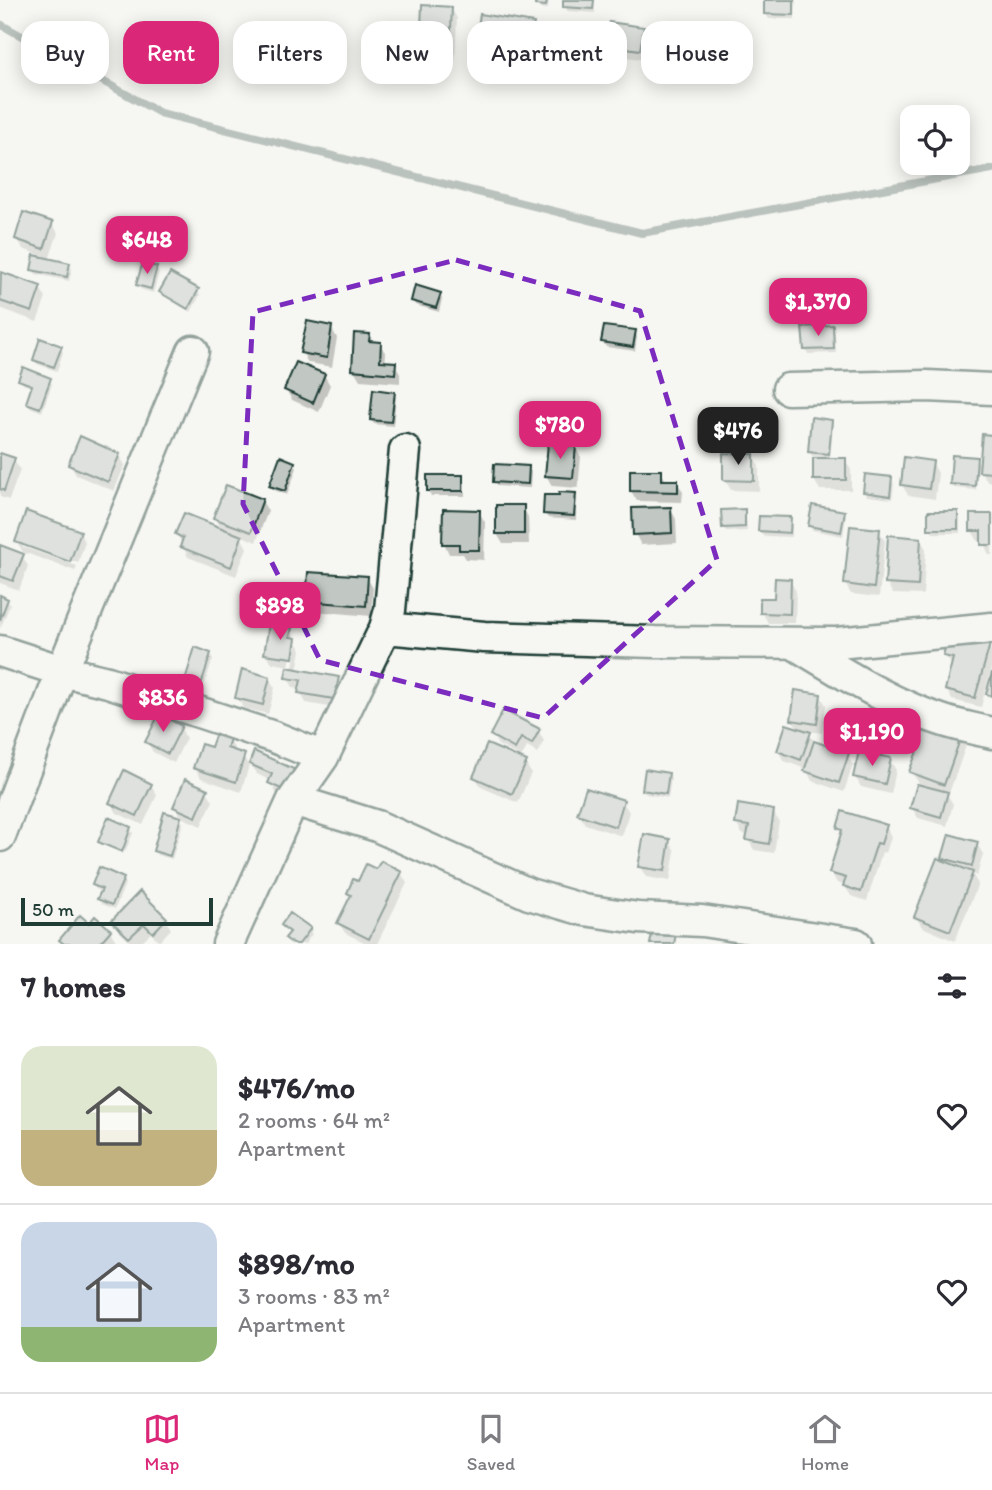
<!DOCTYPE html>
<html lang="en">
<head>
<meta charset="utf-8">
<style>
  :root { --surface:#fff; --page:#f2f2f3; --text:#2b2b33; --muted:#7c7c81; --line:#e1e1e2; --accent:#db2777 }
  body { margin:0; font-family:Itim,sans-serif; background:var(--page); color:var(--text); height:100vh; display:flex; flex-direction:column; font-size:26px; white-space:nowrap }
  * { box-sizing:border-box; margin:0 }
  p { font-size:23px; color:var(--muted) }
  .icon { flex:none; width:38px; height:38px; fill:none; stroke:currentColor; stroke-width:2; stroke-linecap:round; stroke-linejoin:round }
  .map { position:relative; height:944px; overflow:hidden }
  .panel { display:flex; flex-direction:column; background:var(--surface); flex:1 }
  .panel>* { flex:none }
  .guide { position:absolute; left:21px; top:21px; width:950px; height:63px; display:flex; gap:14px }
  .tools { position:absolute; left:900px; top:105px; display:grid; gap:14px }
  .tools a { display:grid; place-items:center; width:70px; height:70px; border-radius:14px; background:var(--surface); box-shadow:0 4px 18px #0003; font-size:35px }
  .scale { position:absolute; left:21px; bottom:18px; width:192px; box-sizing:border-box; padding-left:7px; border:4px solid #1f3d34; border-top:0; font-size:19px; line-height:24px; white-space:nowrap; color:#1f3d34; -webkit-text-stroke:5px #f6f6f2; paint-order:stroke }
  .price { position:absolute; translate:-50% -60px; padding:0 16px; border-radius:14px; background:var(--accent); color:#fff; font-size:23px; line-height:46px; filter:drop-shadow(0 2px 4px #0008) }
  .price::after { content:''; position:absolute; left:50%; top:42px; width:21px; height:16px; margin-left:-10px; background:inherit; clip-path:polygon(0 0,100% 0,50% 100%) }
  .price.current { background:#222; color:#fff }
  ul { padding:0; list-style:none }
  li { display:flex; align-items:center; gap:21px; height:175px; padding:0 21px }
  li+li { border-top:2px solid var(--line) }
  li span { display:grid; place-items:center; flex:none; width:196px; height:140px; border-radius:21px; color:#555 }
  li>.icon { margin-inline-start:auto }
  span .icon { width:84px; height:84px; fill:#fffc; stroke-width:1 }
  li b { font-size:30px }
  h2 { display:flex; justify-content:space-between; align-items:center; height:84px; padding:0 21px; font-size:30px }
  .tag { padding:0 24px; border-radius:21px; background:var(--surface); box-shadow:0 4px 18px #0003; font-size:24px; line-height:63px }
  .tag.current { background:var(--accent); color:#fff }
  .tabs { display:flex; justify-content:space-around; align-items:center; height:98px; border-top:2px solid var(--line); background:var(--surface); font-size:19px; color:var(--muted) }
  .tabs a { display:grid; justify-items:center; gap:4px }
  .tabs .current { color:var(--accent) }
  .map>svg:first-child { display:block }
  .shadow { fill:#0003; fill-rule:evenodd }
  .lines { fill:none; stroke-linecap:round; stroke-linejoin:round }
  .stream { stroke:#72847d; stroke-width:8 }
  .building { fill:#c1c8c3; stroke:#1f3d34; stroke-width:2 }
  .minor-casing { stroke:#1f3d34; stroke-width:35 }
  .minor { stroke:#f6f6f2; stroke-width:30 }
  .marked { fill:none; stroke:#7b2cbf; stroke-width:5; stroke-dasharray:14 9; stroke-linejoin:round }
</style>
</head>
<body>
<div class="map">
<svg width="992" height="944" viewBox="0 0 992 944">
  <rect width="100%" height="100%" fill="#f6f6f2"/>
  <filter id="ink" filterUnits="userSpaceOnUse"><feTurbulence type="fractalNoise" baseFrequency=".0143" numOctaves="2"/><feDisplacementMap in="SourceGraphic" scale="14" xChannelSelector="R" yChannelSelector="G"/><feConvolveMatrix kernelMatrix="1 2 1 2 8 2 1 2 1" color-interpolation-filters="sRGB"/></filter>
  <g filter="url(#ink)">
    <path class="shadow" d="M537 0H549L548 9H540Z
      M565 0H595V13L567 11Z
      M766 0H796L795 19H769L766 14Z
      M451 8 457 18 455 62 428 61 422 51Z
      M532 25 538 35 533 72 482 63 476 53Z
      M643 29 649 39 646 60 614 55 608 45Z
      M52 223 58 233 49 260 69 265 72 269 69 281 36 274 33 270 45 257 23 249 17 239Z
      M156 268 159 273 153 293 140 289 138 285Z
      M2 274 40 288 46 298 37 322 0 308V281Z
      M198 291 200 295 191 312 164 296 161 292Z
      M440 294 442 299 439 312 415 305 413 301Z
      M331 327 337 338 332 367 308 363 302 352Z
      M832 327 835 332 836 353 808 354 806 350Z
      M635 332 637 337 635 351 606 347 603 342Z
      M368 335 373 343 380 344 386 354 385 363 395 364 400 374V383L360 380 354 370Z
      M60 348 63 352 57 371 37 364 35 360Z
      M324 375 330 385 319 412 292 400 286 390Z
      M20 379H49L52 384 42 412 30 407 27 402 33 388 23 384Z
      M394 394 396 398 393 426 374 424 371 420Z
      M831 421 833 426 830 460 845 459 851 470V490H820L814 480 825 457 812 456 810 451Z
      M992 437V482L987 481 978 466 976 490 954 488 952 484 976 459 981 468Z
      M575 447 581 457 578 488 552 486 546 475Z
      M0 455 14 460 20 470 9 500 0 497Z
      M119 455 125 465 114 491 76 475 70 465Z
      M753 456 759 466V491L731 490 725 480Z
      M932 462 938 473 935 499 908 495 902 485Z
      M294 463 297 468 287 495 274 490 271 486Z
      M528 467 531 472 530 488 497 486 495 482Z
      M661 472 667 482H677L683 492 682 502 637 501 631 491Z
      M462 477 465 481V496H431L428 491Z
      M891 479 894 484 892 499 867 496 865 492Z
      M574 495 577 499 576 520 548 518 545 514Z
      M262 501 268 511 256 542 240 535 247 548 236 576 188 557 177 534 222 530 215 518Z
      M523 507 528 517 529 544H503L497 534Z
      M670 508 676 519 677 543 641 545 635 534Z
      M744 510 746 515 747 531 726 532 724 527Z
      M479 512 485 522 484 560 466 559 463 554H449L444 543Z
      M844 512 846 517 843 536 812 530 810 526Z
      M957 512 960 517V533H933L930 528Z
      M992 516V555H989L983 541H978L972 531Z
      M790 519 792 524V537L763 536 760 531Z
      M879 531 885 541 879 597 851 594 845 584Z
      M79 532 85 542 78 563 23 543V547L77 566 75 571 23 552 17 542Z
      M920 539 926 549 923 595 893 594 887 584Z
      M0 547 22 556 28 566 19 590 0 583Z
      M367 578 373 588 371 616 314 611 308 601Z
      M790 581 796 591 795 623H768L762 612 776 600Z
      M0 597 7 600 10 605 0 629Z
      M291 629 301 650 297 671 337 678 343 688 340 709 306 703 300 692 301 689 293 687 287 677 289 666 272 663 266 653ZM294 641 297 644 293 667H289Z
      M989 646 992 652V665L981 707 952 700 946 689 953 666 944 655Z
      M210 654 213 659 201 695 187 691 185 686Z
      M269 678 275 688 268 714 243 708 237 697Z
      M820 695 826 705 822 733 808 731 815 743 847 755 853 765 844 792 812 781 806 769 784 761 778 751 799 730 793 720Z
      M181 728 186 738 174 763 153 752 147 742Z
      M538 730 544 741 538 753 527 747 520 760 525 762 531 773 518 803 481 787 475 776 518 759 519 756 498 745 492 735Z
      M961 733 967 743 948 796 953 804 947 826 918 818 912 808 919 783 911 772 919 751 915 743Z
      M229 739 235 750 234 752 243 756 249 766 241 792 201 778 195 768 212 750Z
      M255 753 296 802 276 793 271 781 257 774 251 764Z
      M890 760 896 770 891 794 861 787 855 777Z
      M668 775 671 779 668 798 646 794 643 790Z
      M151 785 157 795 143 825 117 813 111 803Z
      M207 791 213 801 201 826 181 817 175 807Z
      M623 802 629 812 622 836 585 824 579 814Z
      M773 811 779 822 774 853 754 850 748 839 749 835 742 834 736 823Z
      M180 818 183 823 172 859 157 855 155 850Z
      M886 826 891 837 886 853 882 852 867 901 851 896 844 885 837 883 831 873 842 835 838 828Z
      M130 828 133 833 125 852 100 842Z
      M669 841 675 851 670 881 646 877 640 867Z
      M977 844 983 854 977 876 972 874 978 884 955 941 922 927 916 917 948 864 944 858Z
      M377 872 401 873 407 883 377 944H368L345 933 339 923 352 898 348 893 358 883Z
      M123 879 125 884 115 909 102 904 99 899 102 892 96 889 94 885Z
      M165 919 171 929 159 942 151 933 139 944H132L119 931 113 921Z
      M283 925 309 929 312 934 305 944H292L287 938 291 934Z
      M89 926 110 931 116 941 113 944H64L61 940Z"/>
    <g class="lines">
      <path class="stream" d="M0 24 160 113 642 233 992 169"/>
    </g>
    <path class="building" d="M535 0H547L546 6 535 5Z
      M563 0H594L593 9 563 7Z
      M764 0H794V15L764 14Z
      M422 5 452 7 450 53 420 51Z
      M480 14 534 23 527 62 474 53Z
      M609 22 644 27 640 50 606 45Z
      M23 212 53 222 44 249 15 239Z
      M34 255 70 263 67 277 31 270Z
      M143 262 157 267 151 289 136 285Z
      M1 272 41 286 32 312 0 301Z
      M170 273 199 289 188 309 159 292Z
      M415 285 441 293 436 308 411 301Z
      M307 321 332 326 327 358 300 353Z
      M833 325 834 349 804 350 802 327Z
      M604 326 636 330 633 347 601 342Z
      M354 333 370 334 369 341 381 342 380 361 396 362 395 374 352 370Z
      M40 338 62 346 54 367 33 360Z
      M296 362 325 374 313 403 284 390Z
      M23 367 51 378 40 408 26 403 32 385 18 380Z
      M373 389 395 392 391 422 370 420Z
      M811 417 832 420 829 454 808 452Z
      M982 434 992 435V473L979 472Z
      M80 436 120 454 108 482 68 465Z
      M548 443 576 446 573 478 545 476Z
      M0 453 15 458 4 491 0 489Z
      M723 453 754 454V481L723 480Z
      M952 455 977 457 975 486 950 484Z
      M280 456 295 462 285 491 269 486Z
      M904 457 933 461 929 489 901 485Z
      M813 458H846V480H813Z
      M494 464 529 466 528 484 493 482Z
      M630 470H662V480H678V492L630 491Z
      M865 474 892 477 890 496 863 492Z
      M427 475H463V491H427Z
      M226 485 263 499 251 532 213 518Z
      M559 492 576 493 574 516 543 514 544 495H559Z
      M496 505H524V534H496Z
      M812 505 845 511 841 532 808 526Z
      M671 507 672 533 633 535 632 508Z
      M443 509 480 510 479 550H459V544H442Z
      M745 509V527L722 528 721 510Z
      M26 511 81 531 70 562 15 542Z
      M928 511H958V529H928Z
      M184 513 242 536 231 567 180 547 183 538 175 534Z
      M970 514H992V545H981V531H970Z
      M759 516 791 517 790 533 758 531Z
      M850 526 880 529 874 588 844 584Z
      M888 535 921 538 918 586 885 584Z
      M0 545 24 554 13 581 0 576Z
      M308 572 368 576 366 606 306 601Z
      M775 578 791 579 790 614 760 613V598H774Z
      M0 595 8 599 0 620Z
      M269 624 292 628 290 637 296 638 293 658 264 654Z
      M949 633 990 644 975 698 945 690 953 658 943 656Z
      M195 647 211 653 199 691 183 687Z
      M287 667 339 677 334 699 298 693 301 680 285 678Z
      M242 669 270 677 263 705 235 698Z
      M992 672V696L986 694Z
      M795 690 821 694 817 724 791 720Z
      M503 710 540 729 532 744 521 738 515 749 490 735Z
      M159 714 182 726 168 754 145 742Z
      M927 719 963 731 944 785 909 772 919 746 913 744 918 729 922 730Z
      M786 724 811 732 801 760 777 751Z
      M216 733 230 738 227 748 245 754 236 782 193 768 201 744 211 747Z
      M814 741 849 753 839 783 804 771Z
      M487 744 527 761 512 794 473 777Z
      M254 751 300 772 290 793 268 783 272 774 249 764Z
      M859 751 891 758 885 784 853 777Z
      M645 769 669 773 666 794 642 790Z
      M124 770 152 784 137 816 109 803Z
      M185 779 208 789 196 817 173 807Z
      M917 784 948 792 941 817 910 808Z
      M586 788 624 800 616 827 577 814Z
      M738 804 774 810 769 844 746 840 749 826 735 824Z
      M842 811 887 825 881 844 877 843 861 892 843 886 846 878 829 873 842 830 837 828Z
      M164 812 181 817 170 856 153 851Z
      M108 817 131 827 122 852 98 842Z
      M644 834 670 839 665 871 638 867Z
      M949 834 978 842 972 866 942 858Z
      M937 858 973 872 950 931 914 917Z
      M381 861 402 872 369 939 337 923 351 895 347 893 353 879 358 881 366 864 376 869Z
      M99 867 124 878 112 905 97 899 102 889 92 885Z
      M140 891 167 918 153 933 144 924 129 938 111 921Z
      M290 913 311 928 299 944H293L285 938 290 932 281 925Z
      M80 915 89 923 95 916 111 930 99 944H64L59 940Z
      M653 929 676 934 674 944H650Z"/>
    <g class="lines">
      <defs>
        <path id="minor" d="M788 389 927 386 992 389
          M385 628 484 637 655 642 837 643 992 628
          M793 643C841 672 890 704 944 721 959 726 976 729 992 733
          M0 651 62 671 108 682 274 737 323 757
          M293 800 377 826 529 894 584 910 638 918 702 921 856 944
          M0 836 62 671 193 351
          M228 944 293 800 323 757 385 628 390 610 405 450"/>
      </defs>
      <use href="#minor" class="minor-casing"/>
      <use href="#minor" class="minor"/>
    </g>
  </g>
  <path d="M0 0H992V944H0ZM456 260 640 311 717 560 543 718 320 660 243 504 253 312Z" fill="#f6f6f2" fill-opacity=".55" fill-rule="evenodd"/>
  <path class="marked" d="M456 260 640 311 717 560 543 718 320 660 243 504 253 312Z"/>
</svg>
<div class="tools">
<a><svg class="icon" aria-label="locate" viewBox="0 0 24 24"><circle cx="12" cy="12" r="6"/><path d="M12 2v4M12 18v4M2 12h4M18 12h4"/></svg></a>
</div>
<div class="scale">50 m</div>
<b class="price" style="left:147px;top:276px">$648</b>
<b class="price" style="left:818px;top:338px">$1,370</b>
<b class="price" style="left:560px;top:461px">$780</b>
<b class="price current" style="left:738px;top:467px">$476</b>
<b class="price" style="left:280px;top:642px">$898</b>
<b class="price" style="left:163px;top:734px">$836</b>
<b class="price" style="left:872px;top:768px">$1,190</b>
<div class="guide">
<a class="tag">Buy</a>
<a class="tag current">Rent</a>
<a class="tag">Filters</a>
<a class="tag">New</a>
<a class="tag">Apartment</a>
<a class="tag">House</a>
</div>
</div>
<section class="panel">
<h2>7 homes<svg class="icon" aria-label="filters" viewBox="0 0 24 24"><path d="M4 7h16M4 17h16"/><circle cx="9" cy="7" r="2"/><circle cx="15" cy="17" r="2"/></svg></h2>
<ul>
<li><span style="background:linear-gradient(#dfe7d0 60%,#c2b280 0)"><svg class="icon" aria-label="home" viewBox="0 0 24 24"><path d="M3 11l9-7 9 7M6 9v11h12V9"/></svg></span><div><b>$476/mo</b><p>2 rooms · 64 m²</p><p>Apartment</p></div><svg class="icon" aria-label="heart" viewBox="0 0 24 24"><path d="M12 20l-8-8c-3-5 5-10 8-4 3-6 11-1 8 4z"/></svg></li>
<li><span style="background:linear-gradient(#c9d6e8 75%,#8fb573 0)"><svg class="icon" aria-label="home" viewBox="0 0 24 24"><path d="M3 11l9-7 9 7M6 9v11h12V9"/></svg></span><div><b>$898/mo</b><p>3 rooms · 83 m²</p><p>Apartment</p></div><svg class="icon" aria-label="heart" viewBox="0 0 24 24"><path d="M12 20l-8-8c-3-5 5-10 8-4 3-6 11-1 8 4z"/></svg></li>
</ul>
</section>
<nav class="tabs">
<a class="current"><svg class="icon" aria-label="map" viewBox="0 0 24 24"><path d="M3 6l6-2 6 2 6-2v14l-6 2-6-2-6 2zM9 4v14M15 6v14"/></svg>Map</a>
<a><svg class="icon" aria-label="saved" viewBox="0 0 24 24"><path d="M7 4h10v16l-5-4-5 4z"/></svg>Saved</a>
<a><svg class="icon" aria-label="home" viewBox="0 0 24 24"><path d="M3 11l9-7 9 7M6 9v11h12V9"/></svg>Home</a>
</nav>
</body>
</html>
